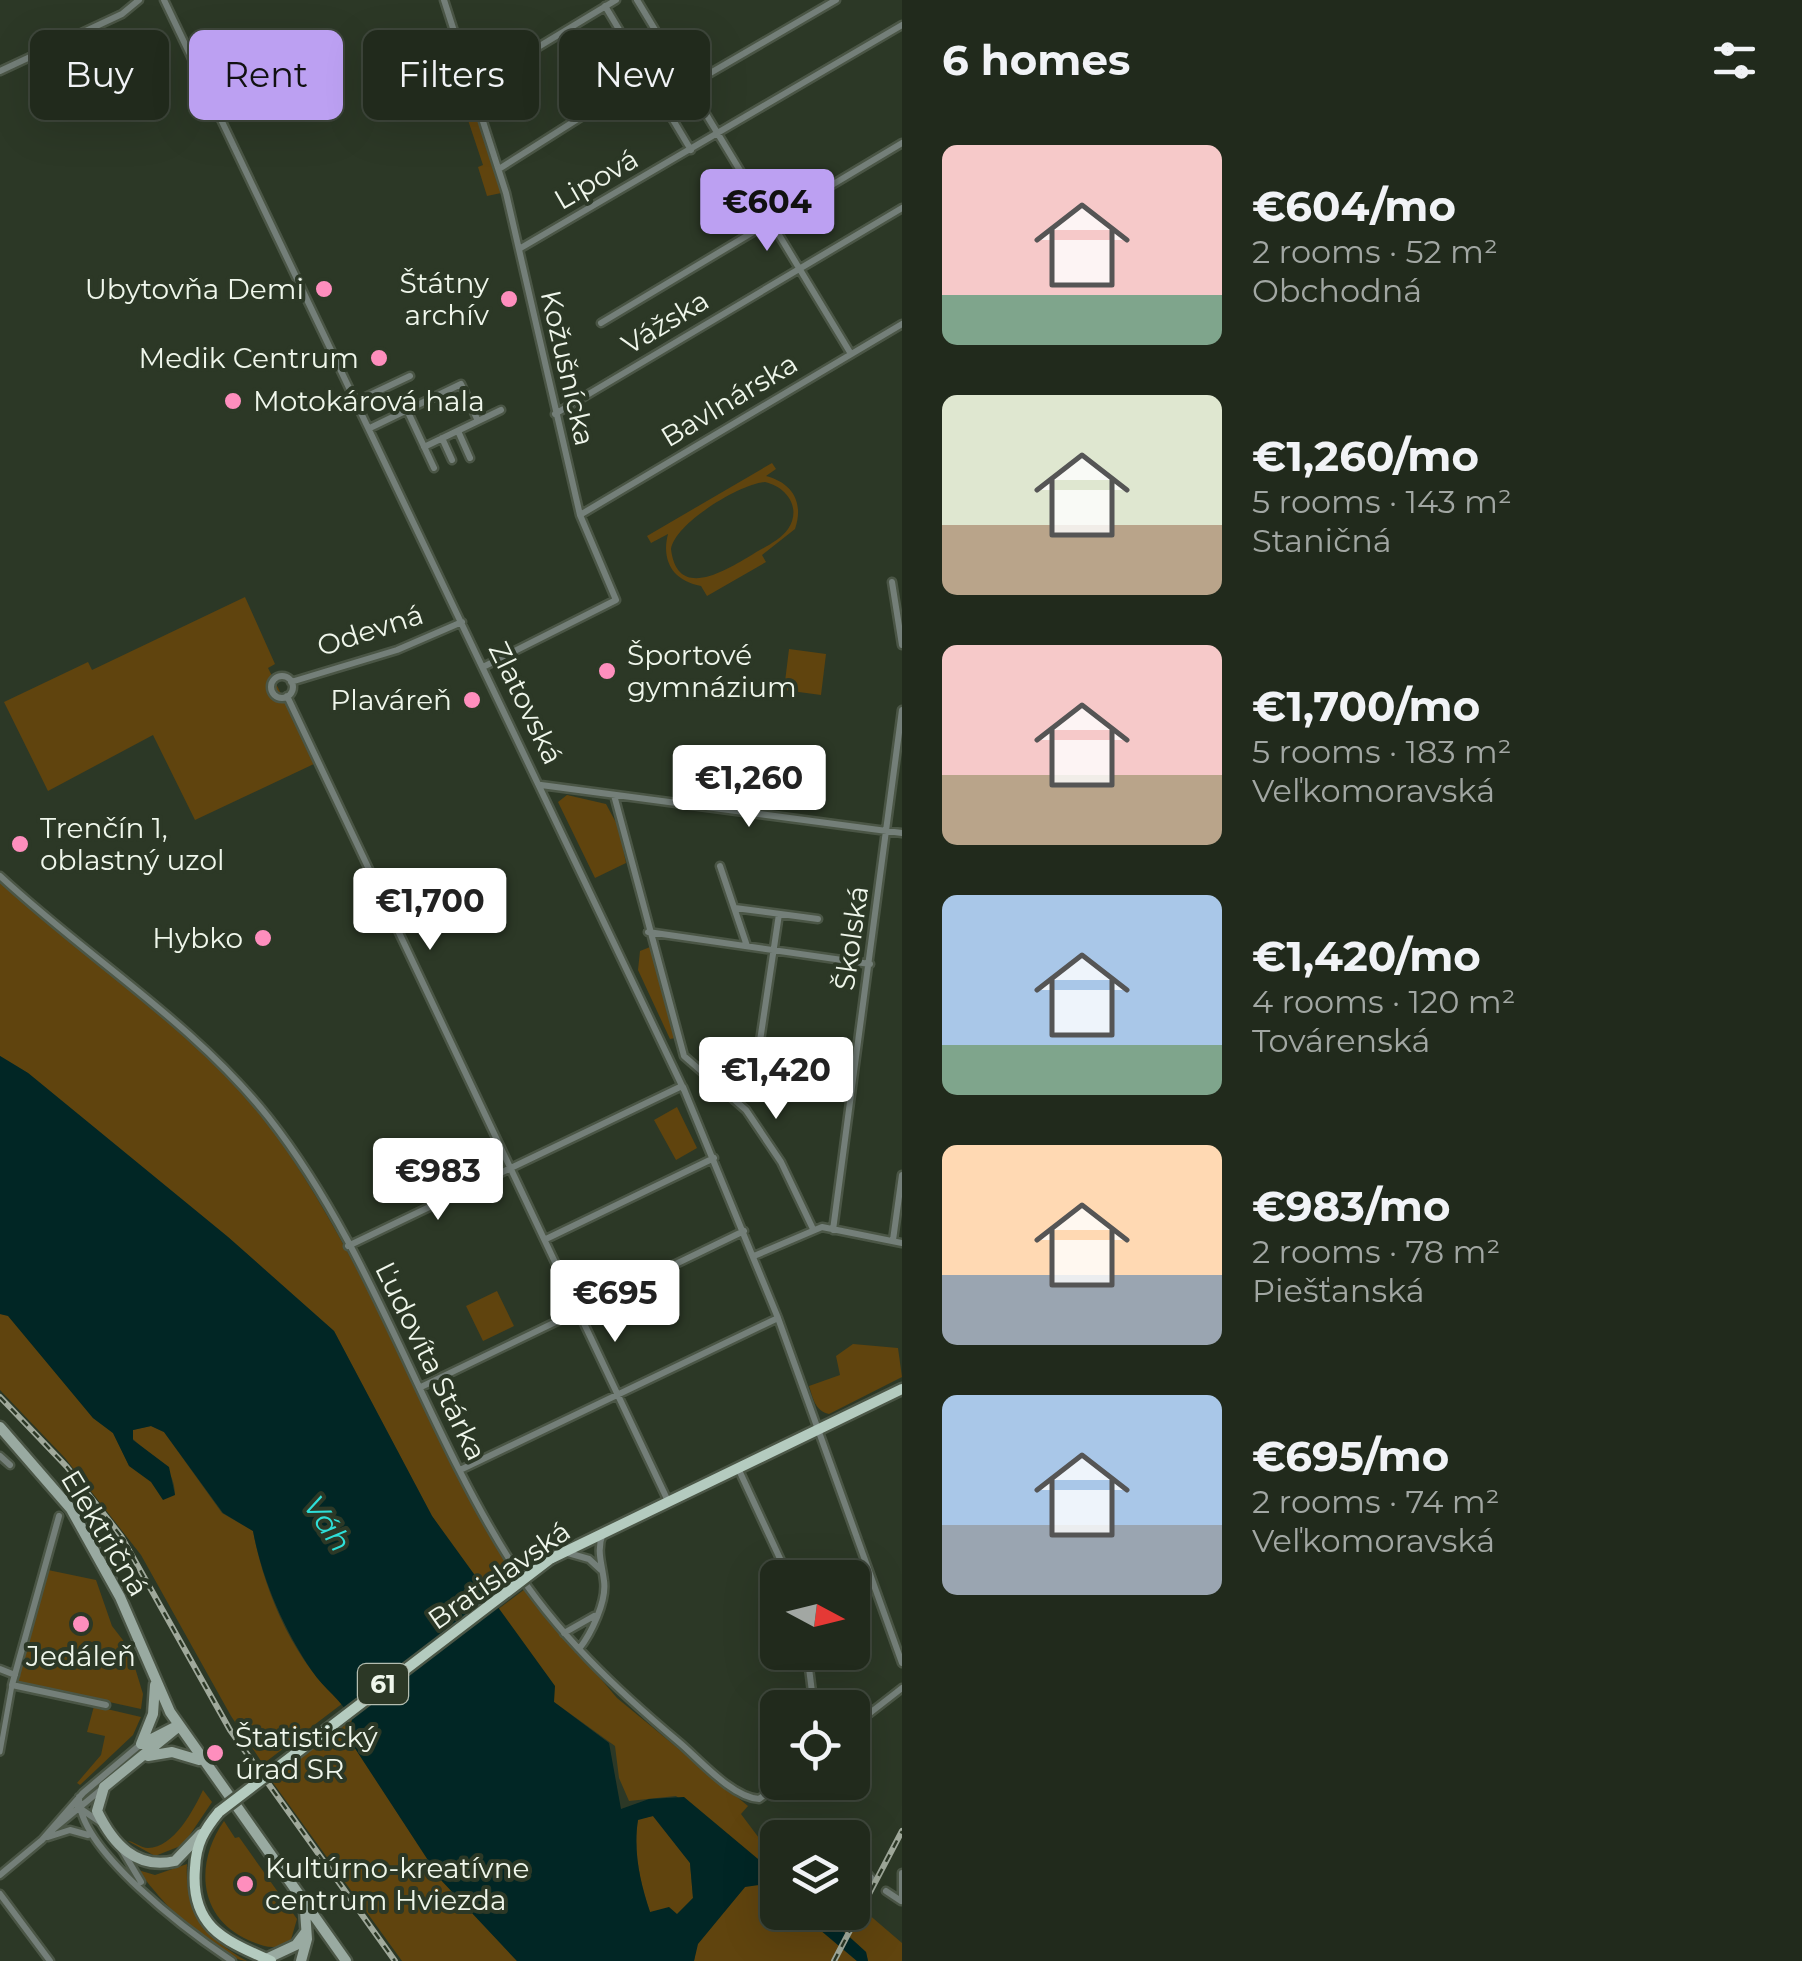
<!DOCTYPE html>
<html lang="en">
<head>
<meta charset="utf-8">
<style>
  :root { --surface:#212a1c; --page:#2d3629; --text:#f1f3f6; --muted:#a2a7a3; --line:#3e463b; --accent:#bca0f2 }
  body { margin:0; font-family:Montserrat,sans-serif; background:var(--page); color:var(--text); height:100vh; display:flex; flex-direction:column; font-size:38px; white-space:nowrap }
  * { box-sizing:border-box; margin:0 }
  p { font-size:32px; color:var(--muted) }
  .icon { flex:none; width:55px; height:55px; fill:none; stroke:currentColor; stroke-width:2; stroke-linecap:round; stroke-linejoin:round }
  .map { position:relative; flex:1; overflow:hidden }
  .drawer { display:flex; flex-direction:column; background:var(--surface); width:900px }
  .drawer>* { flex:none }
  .hud { position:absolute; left:30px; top:30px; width:720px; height:90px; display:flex; gap:20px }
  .needle { width:65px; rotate:97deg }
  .tools { position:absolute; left:760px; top:1560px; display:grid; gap:20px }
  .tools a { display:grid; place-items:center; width:110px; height:110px; border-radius:15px; background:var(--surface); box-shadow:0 10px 40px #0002,0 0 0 2px var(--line); font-size:50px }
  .price { position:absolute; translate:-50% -85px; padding:0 22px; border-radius:10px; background:#fff; color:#222; font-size:32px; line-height:65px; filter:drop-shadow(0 2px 5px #0008) }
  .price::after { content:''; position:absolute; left:50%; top:60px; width:30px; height:22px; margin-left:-15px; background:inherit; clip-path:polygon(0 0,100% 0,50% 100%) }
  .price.active { background:var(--accent); color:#111 }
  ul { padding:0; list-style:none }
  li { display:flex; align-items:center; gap:30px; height:250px; padding:0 40px }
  li span { display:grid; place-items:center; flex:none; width:280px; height:200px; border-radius:15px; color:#555 }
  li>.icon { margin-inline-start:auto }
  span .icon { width:120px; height:120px; fill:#fffc; stroke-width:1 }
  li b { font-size:42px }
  h2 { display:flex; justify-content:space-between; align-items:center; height:120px; padding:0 40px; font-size:42px }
  .chip { padding:0 35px; border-radius:15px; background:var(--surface); box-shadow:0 10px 40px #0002,0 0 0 2px var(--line); font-size:35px; line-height:90px }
  .chip.active { background:var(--accent); color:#111 }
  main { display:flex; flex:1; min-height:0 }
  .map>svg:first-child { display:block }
  .green { fill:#60440e; fill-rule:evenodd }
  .water { fill:#012625; fill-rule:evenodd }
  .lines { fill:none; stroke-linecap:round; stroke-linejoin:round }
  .pedestrian-casing { stroke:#4b5646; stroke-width:10 }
  .minor-casing { stroke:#4b5646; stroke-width:11 }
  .secondary-casing { stroke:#4b5646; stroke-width:15 }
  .primary-casing { stroke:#4b5646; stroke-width:15 }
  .pedestrian { stroke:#747f79; stroke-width:5 }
  .minor { stroke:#747f79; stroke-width:6 }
  .secondary { stroke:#99aaa1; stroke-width:10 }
  .primary { stroke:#b4cbbf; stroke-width:10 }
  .rail-casing { stroke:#a0a99b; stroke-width:6 }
  .rail { stroke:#2c3826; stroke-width:2.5; stroke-dasharray:8; stroke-linecap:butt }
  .primary-bridge-casing { stroke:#4b5646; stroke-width:15; stroke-linecap:butt }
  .primary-bridge { stroke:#b4cbbf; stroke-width:10 }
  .poi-dot { fill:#fe8ebd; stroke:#2c3826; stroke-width:4 }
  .labels { text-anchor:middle; stroke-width:8; stroke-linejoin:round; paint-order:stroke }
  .shield { fill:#2c3826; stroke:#b4bdb0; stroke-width:2.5 }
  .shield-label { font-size:25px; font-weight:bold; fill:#eff6eb }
  .street-label { font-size:28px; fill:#eff6eb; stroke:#2c3826 }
  .poi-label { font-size:28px; fill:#eff6eb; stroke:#2c3826; text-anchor:end }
  .water-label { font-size:30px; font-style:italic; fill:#2edfd8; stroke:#2c3826 }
</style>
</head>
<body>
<main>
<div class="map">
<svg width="902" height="1961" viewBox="0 0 902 1961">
  <rect width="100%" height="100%" fill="#2c3826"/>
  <path class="green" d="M481 112 506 192 487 196 478 167 483 165 467 117Z
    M772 463 776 469 766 476C793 483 804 503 795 529L762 555 766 562 707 596 701 586C673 581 661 561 668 534L651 543 647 536ZM765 482C787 487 802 508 788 529 780 541 762 548 750 556 723 572 677 600 671 549 675 523 740 484 765 482Z
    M245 597 275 664 268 668 316 763 195 820 153 735 48 791 4 702 88 662 92 670Z
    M789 649 826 654 821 695 784 690Z
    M567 795 606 804 619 828 626 863 595 878 558 802Z
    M0 881C89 960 199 1028 270 1126 333 1214 380 1314 427 1411 454 1466 478 1522 513 1572L485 1595 432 1516 334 1331 228 1237 28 1073 0 1056Z
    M650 947 677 1032 675 1038 670 1039 638 970 640 951Z
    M677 1107 697 1148 676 1160 654 1120Z
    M497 1291 514 1326 483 1341 466 1306Z
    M0 1314 8 1315 93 1418 113 1433 129 1465 175 1495C175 1465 151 1457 133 1439V1430L151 1426 164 1432 222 1513 253 1531C264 1591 295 1665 343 1703L263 1764 231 1716 141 1555 65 1458 0 1390Z
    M853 1344 898 1348 902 1377 829 1414C815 1411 813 1398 809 1386L840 1375 836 1356Z
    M48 1570 96 1580 112 1626 129 1648 143 1694 141 1709 18 1682Z
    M525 1589 617 1698 748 1806 741 1814 777 1862V1875L676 1796 629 1801 619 1778 615 1746 554 1702V1686L497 1610Z
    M94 1706 141 1717 133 1735 80 1785 77 1783 101 1755 105 1736 87 1732Z
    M352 1720 347 1736 441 1880 517 1961H402L271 1780Z
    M203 1790 212 1802 183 1845 155 1856 128 1841C133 1841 141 1848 148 1848 174 1848 194 1809 203 1790Z
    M653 1816 690 1863 693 1898 677 1915 650 1912C640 1882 633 1851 638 1819Z
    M224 1821 235 1838 239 1837 297 1919 290 1943C272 1951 261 1946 244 1938 197 1914 196 1861 224 1821Z
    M187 1864C184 1912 207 1939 247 1961 211 1957 159 1899 138 1870L155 1875Z
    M753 1883 766 1884 777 1894 778 1912 800 1913 857 1961H694L697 1944 745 1887Z
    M853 1901 902 1943V1961H868L866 1952 823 1913 852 1912Z"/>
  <path class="water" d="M0 1056 28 1073 228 1237 334 1331 432 1516 555 1686 554 1702 609 1743 621 1809 649 1799 684 1797 777 1875V1894L766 1884 745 1887 698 1944 694 1961H517L441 1880 347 1736 352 1720C342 1700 324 1689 312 1671 284 1630 262 1579 253 1531L223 1513 164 1432 151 1426 133 1430V1440L169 1467 175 1495 163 1500 151 1482 129 1466 113 1433 93 1418 8 1316 0 1314ZM653 1816 690 1863 693 1898 677 1914 669 1907 650 1912C640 1882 633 1851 638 1820Z
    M800 1913H823L866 1952 868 1961H857Z"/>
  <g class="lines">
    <defs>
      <path id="pedestrian" d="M0 1752 12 1685"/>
      <path id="minor" d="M164 0 684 1090
        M444 0 506 193 580 515 616 600 483 667
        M637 0 851 354
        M605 6 691 150
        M0 71 122 14 139 0
        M688 86 836 0
        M472 87 616 0
        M499 169 592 110
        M519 249 902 25
        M601 323 902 143
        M357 401 410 376
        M407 410 434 468
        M555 414 902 208
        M370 428 461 384 478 421
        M458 431 470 458
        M442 438 452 460
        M424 447 501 410
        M580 515 902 324
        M892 582 902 645
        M271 687a11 11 0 1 1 22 0a11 11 0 1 1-22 0Z
        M291 682 397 650 462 622
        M287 696 668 1501
        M541 785 902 833
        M614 795 684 1056 746 1110 781 1162 813 1229
        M720 866 747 946
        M0 876C88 958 194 1023 269 1118 374 1252 421 1420 511 1562 556 1633 617 1690 680 1743 701 1761 732 1797 759 1799L783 1782
        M735 908 818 919
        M648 932 870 964
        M757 1061 779 914
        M683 1087 778 1318 902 1663
        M833 1230 902 710
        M546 1239 714 1158
        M893 1240 902 1175
        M348 1246 682 1086
        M754 1256 822 1227 902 1243
        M421 1387 744 1231
        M0 1456 10 1465
        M738 1468 789 1578
        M460 1470 778 1318
        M59 1516 12 1685 106 1705
        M568 1553 589 1559 601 1570
        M564 1633 594 1616
        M579 1649C591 1634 607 1601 604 1581 602 1563 596 1551 603 1533
        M807 1652 814 1708
        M0 1669 15 1675
        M852 1727 902 1688
        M79 1797C78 1850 190 1933 232 1961
        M78 1807 100 1822
        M51 1831 103 1788
        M48 1837 70 1830 88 1835
        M42 1840 83 1793 141 1744
        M122 1850 141 1882
        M852 1856 873 1880
        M902 1873V1901
        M0 1875 42 1840
        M886 1891 901 1901
        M0 1894 50 1961"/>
      <path id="secondary" d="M0 1427 71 1509 120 1597 170 1712 346 1961
        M179 1726 104 1787 97 1811C113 1844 136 1870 175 1861L201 1834
        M141 1744 153 1714 155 1685
        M142 1744 175 1727
        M148 1756 172 1752 199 1760
        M266 1959 296 1945 305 1933
        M301 1961 307 1939 305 1911"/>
      <path id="primary" d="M550 1559 902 1389
        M219 1812C204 1830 196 1844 195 1868 190 1927 224 1940 271 1961"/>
    </defs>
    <use href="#pedestrian" class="pedestrian-casing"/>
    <use href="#minor" class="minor-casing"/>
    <use href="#secondary" class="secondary-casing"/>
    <use href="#primary" class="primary-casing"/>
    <use href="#pedestrian" class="pedestrian"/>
    <use href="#minor" class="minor"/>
    <use href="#secondary" class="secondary"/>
    <use href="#primary" class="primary"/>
    <defs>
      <path id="rail" d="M0 1397 67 1467 121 1536 230 1730 395 1961
        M834 1961 902 1831"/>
    </defs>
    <use href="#rail" class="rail-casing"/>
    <use href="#rail" class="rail"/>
    <defs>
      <path id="primary-bridge" d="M219 1812 550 1559"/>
    </defs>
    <use href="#primary-bridge" class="primary-bridge-casing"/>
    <use href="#primary-bridge" class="primary-bridge"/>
  </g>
  <g class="poi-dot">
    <circle cx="324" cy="289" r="10"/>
    <circle cx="509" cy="299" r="10"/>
    <circle cx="379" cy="358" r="10"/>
    <circle cx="233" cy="401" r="10"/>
    <circle cx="607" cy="671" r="10"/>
    <circle cx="472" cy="700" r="10"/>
    <circle cx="20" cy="844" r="10"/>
    <circle cx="263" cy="938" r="10"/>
    <circle cx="81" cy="1624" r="10"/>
    <circle cx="215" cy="1753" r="10"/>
    <circle cx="245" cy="1884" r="10"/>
  </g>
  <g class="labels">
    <rect class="shield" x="358" y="1664" width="50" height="40" rx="8"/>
    <g class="shield-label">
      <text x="383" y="1693">61</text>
    </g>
    <g class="street-label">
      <text transform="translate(596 179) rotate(-30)" y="10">Lipová</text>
      <text transform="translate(665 322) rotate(-31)" y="10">Vážska</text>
      <text transform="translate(568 368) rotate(77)" y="10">Kožušnícka</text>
      <text transform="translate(729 400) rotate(-31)" y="10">Bavlnárska</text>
      <text transform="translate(370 630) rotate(-18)" y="10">Odevná</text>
      <text transform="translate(526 703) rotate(64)" y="10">Zlatovská</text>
      <text transform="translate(851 938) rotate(-82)" y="10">Školská</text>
      <text transform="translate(431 1361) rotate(64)" y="10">Ľudovíta Stárka</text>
      <text transform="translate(105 1533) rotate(59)" y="10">Električná</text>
      <text transform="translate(499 1575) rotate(-35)" y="10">Bratislavská</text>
    </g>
    <g class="poi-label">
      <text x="489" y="293">Štátny<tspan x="489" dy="32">archív</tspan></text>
      <text x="304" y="299">Ubytovňa Demi</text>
      <text x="359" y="368">Medik Centrum</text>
      <text x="253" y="411" text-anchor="start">Motokárová hala</text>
      <text x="627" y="665" text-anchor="start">Športové<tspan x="627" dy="32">gymnázium</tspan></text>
      <text x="452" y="710">Plaváreň</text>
      <text x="40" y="838" text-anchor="start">Trenčín 1,<tspan x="40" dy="32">oblastný uzol</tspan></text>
      <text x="243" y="948">Hybko</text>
      <text x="81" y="1666" text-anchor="middle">Jedáleň</text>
      <text x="235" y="1747" text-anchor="start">Štatistický<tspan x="235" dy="32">úrad SR</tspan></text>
      <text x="265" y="1878" text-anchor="start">Kultúrno-kreatívne<tspan x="265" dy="32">centrum Hviezda</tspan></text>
    </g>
    <g class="water-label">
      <text transform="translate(327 1524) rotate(56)" y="10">Váh</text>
    </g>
  </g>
</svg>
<div class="tools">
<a><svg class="needle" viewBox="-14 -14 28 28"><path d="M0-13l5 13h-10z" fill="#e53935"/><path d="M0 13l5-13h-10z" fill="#a2a7a3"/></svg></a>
<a><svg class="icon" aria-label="locate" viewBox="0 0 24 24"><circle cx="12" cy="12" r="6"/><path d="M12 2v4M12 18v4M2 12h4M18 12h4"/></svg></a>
<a><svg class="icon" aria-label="layers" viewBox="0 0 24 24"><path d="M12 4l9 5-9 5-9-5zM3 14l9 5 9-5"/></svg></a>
</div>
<b class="price active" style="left:767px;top:254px">€604</b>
<b class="price" style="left:749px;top:830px">€1,260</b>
<b class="price" style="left:430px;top:953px">€1,700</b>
<b class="price" style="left:776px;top:1122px">€1,420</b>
<b class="price" style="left:438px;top:1223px">€983</b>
<b class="price" style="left:615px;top:1345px">€695</b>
<div class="hud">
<a class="chip">Buy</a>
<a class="chip active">Rent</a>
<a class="chip">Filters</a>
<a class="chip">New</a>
</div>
</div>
<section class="drawer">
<h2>6 homes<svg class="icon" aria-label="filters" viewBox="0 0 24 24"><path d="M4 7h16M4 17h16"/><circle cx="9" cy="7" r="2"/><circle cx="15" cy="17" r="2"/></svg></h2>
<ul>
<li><span style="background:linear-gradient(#f6c9c9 75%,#7fa58c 0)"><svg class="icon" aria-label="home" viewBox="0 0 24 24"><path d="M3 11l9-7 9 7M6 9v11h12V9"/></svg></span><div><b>€604/mo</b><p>2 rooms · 52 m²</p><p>Obchodná</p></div></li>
<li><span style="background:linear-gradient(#dfe7d0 65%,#b9a48a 0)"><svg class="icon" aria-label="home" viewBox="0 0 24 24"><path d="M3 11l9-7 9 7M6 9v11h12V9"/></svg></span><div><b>€1,260/mo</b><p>5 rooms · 143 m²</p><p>Staničná</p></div></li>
<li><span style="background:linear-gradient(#f6c9c9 65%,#b9a48a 0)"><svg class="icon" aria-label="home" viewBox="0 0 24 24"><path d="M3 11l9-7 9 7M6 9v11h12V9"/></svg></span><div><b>€1,700/mo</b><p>5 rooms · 183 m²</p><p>Veľkomoravská</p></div></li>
<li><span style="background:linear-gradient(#a9c7e8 75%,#7fa58c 0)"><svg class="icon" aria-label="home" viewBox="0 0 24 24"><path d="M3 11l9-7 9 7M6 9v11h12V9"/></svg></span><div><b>€1,420/mo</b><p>4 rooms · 120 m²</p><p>Továrenská</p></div></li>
<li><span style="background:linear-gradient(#ffd9b3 65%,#9aa5b1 0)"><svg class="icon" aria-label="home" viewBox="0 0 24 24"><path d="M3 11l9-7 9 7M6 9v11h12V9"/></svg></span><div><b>€983/mo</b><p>2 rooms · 78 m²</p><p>Piešťanská</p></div></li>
<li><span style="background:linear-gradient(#a9c7e8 65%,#9aa5b1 0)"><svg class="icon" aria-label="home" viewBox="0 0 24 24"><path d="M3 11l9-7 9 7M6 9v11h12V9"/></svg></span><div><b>€695/mo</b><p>2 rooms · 74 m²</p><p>Veľkomoravská</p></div></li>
</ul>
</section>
</main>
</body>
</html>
